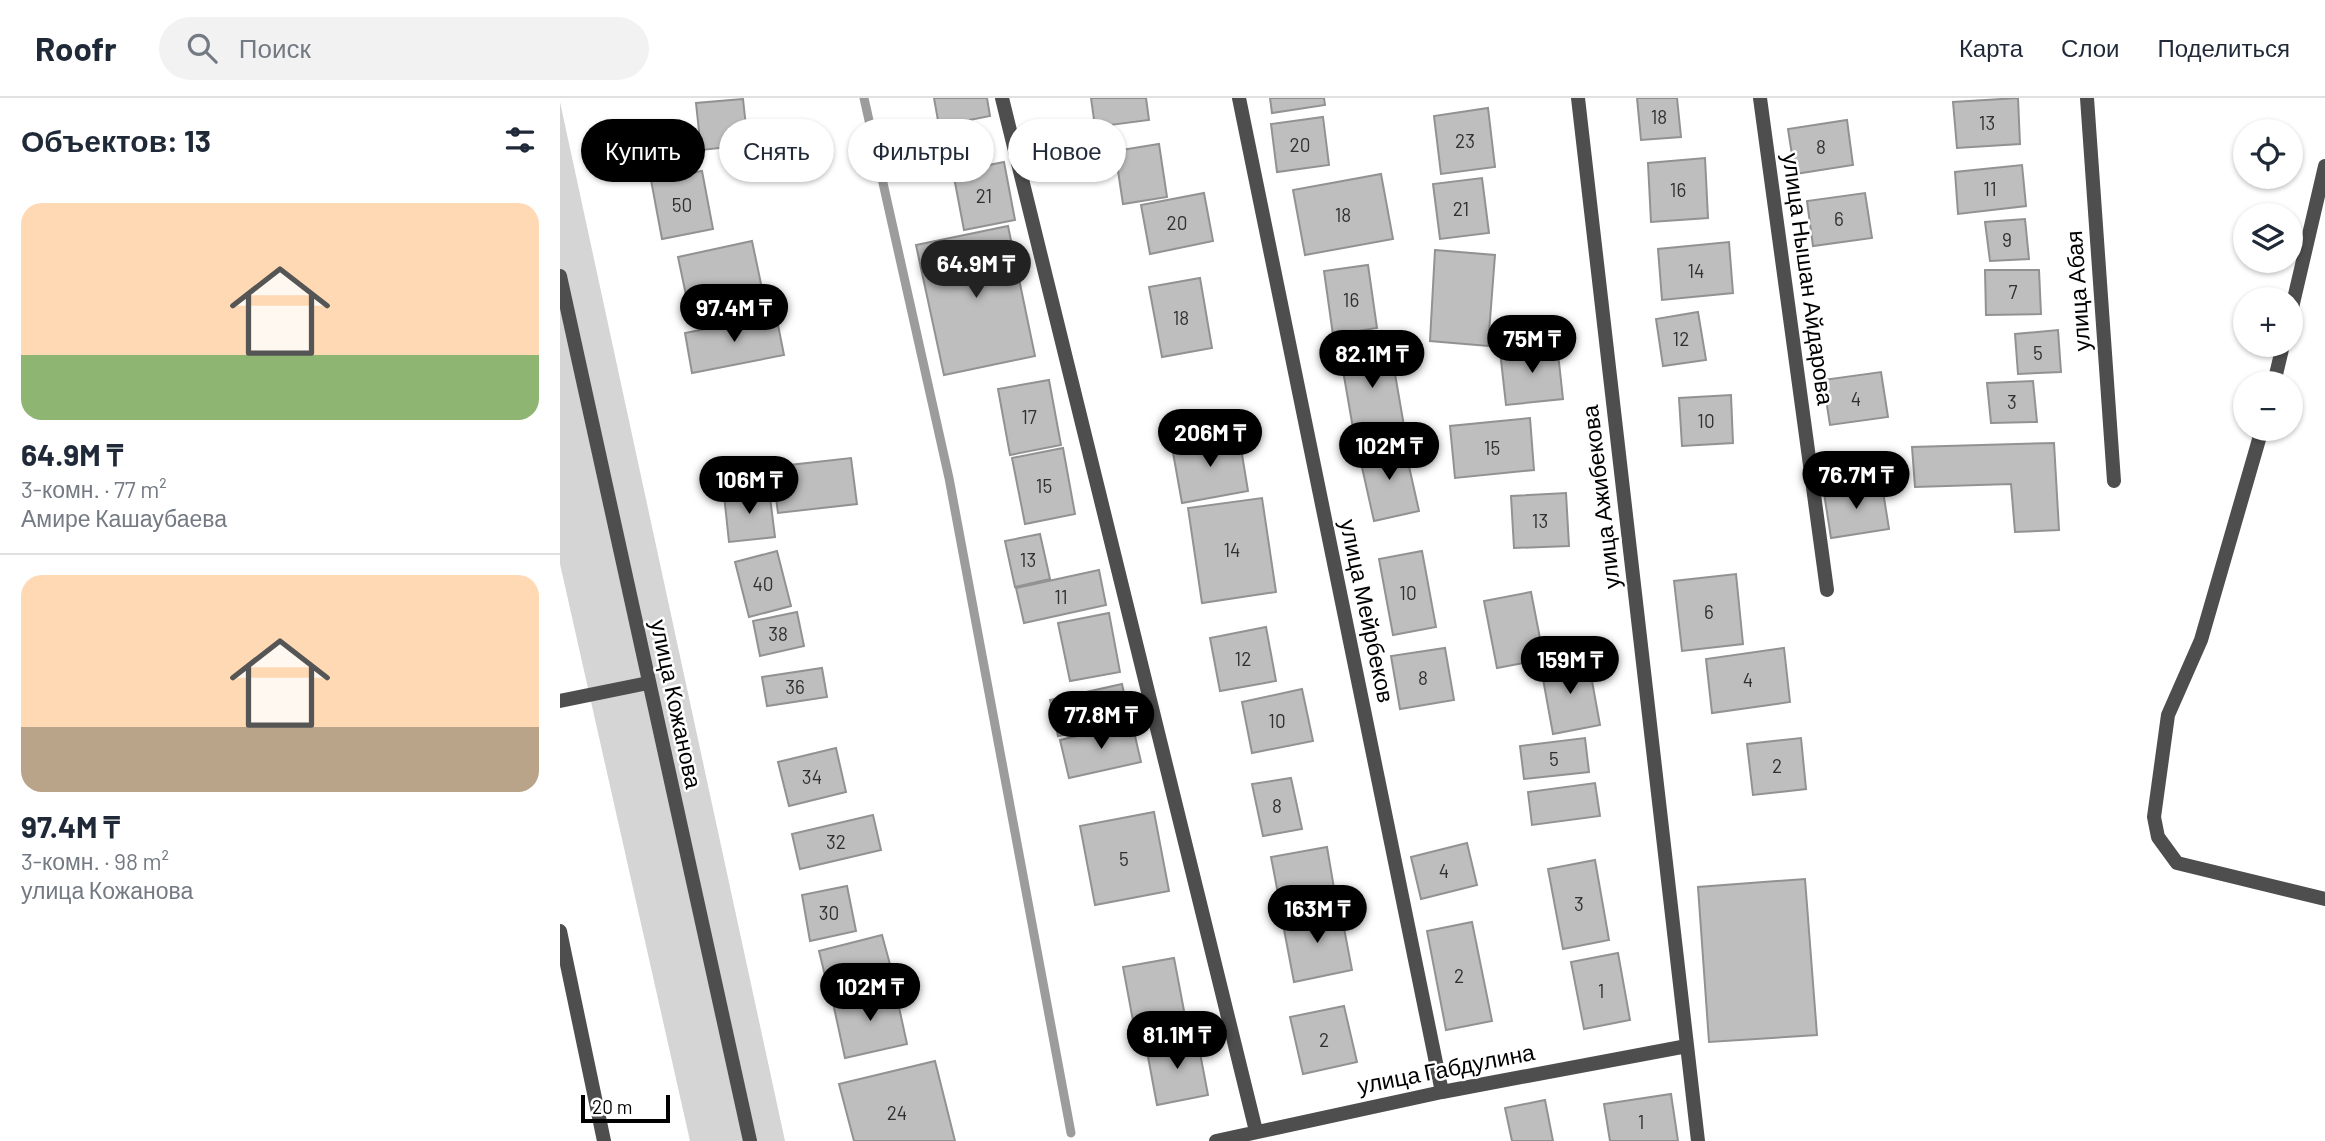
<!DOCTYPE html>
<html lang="ru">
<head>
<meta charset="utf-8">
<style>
  :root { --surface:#fff; --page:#f2f2f3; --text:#1f2937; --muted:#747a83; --line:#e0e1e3; --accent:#000 }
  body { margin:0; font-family:Barlow,sans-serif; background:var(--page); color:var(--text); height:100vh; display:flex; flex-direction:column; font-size:26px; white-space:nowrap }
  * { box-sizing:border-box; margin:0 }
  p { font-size:23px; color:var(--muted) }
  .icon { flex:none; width:38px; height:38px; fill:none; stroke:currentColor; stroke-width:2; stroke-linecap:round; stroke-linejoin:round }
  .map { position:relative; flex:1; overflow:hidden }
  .drawer { display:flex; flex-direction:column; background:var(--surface); width:560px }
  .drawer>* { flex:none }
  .hud { position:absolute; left:21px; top:21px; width:665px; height:63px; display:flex; gap:14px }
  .buttons { position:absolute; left:1673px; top:21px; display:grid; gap:14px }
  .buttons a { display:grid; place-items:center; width:70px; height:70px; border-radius:50%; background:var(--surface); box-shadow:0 2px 5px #0004; font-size:35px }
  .scale { position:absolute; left:21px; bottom:18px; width:89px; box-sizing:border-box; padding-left:7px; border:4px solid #000; border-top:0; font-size:19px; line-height:24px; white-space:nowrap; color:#000; -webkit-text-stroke:5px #fff; paint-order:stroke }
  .price { position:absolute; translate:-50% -60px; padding:0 16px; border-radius:24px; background:var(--accent); color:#fff; font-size:23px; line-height:46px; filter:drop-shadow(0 2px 4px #0008) }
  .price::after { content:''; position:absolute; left:50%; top:42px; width:21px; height:16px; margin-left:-10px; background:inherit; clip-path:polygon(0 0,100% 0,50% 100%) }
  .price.selected { background:#222; color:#fff }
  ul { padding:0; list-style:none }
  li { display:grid; align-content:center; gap:14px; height:371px; padding:0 21px }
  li+li { border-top:2px solid var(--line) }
  li span { display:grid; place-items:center; height:217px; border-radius:21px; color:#555 }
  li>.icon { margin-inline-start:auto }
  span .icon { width:126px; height:126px; fill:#fffc; stroke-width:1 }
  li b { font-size:30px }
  h2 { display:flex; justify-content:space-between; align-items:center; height:84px; padding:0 21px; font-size:30px }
  .chip { padding:0 24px; border-radius:32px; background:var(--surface); box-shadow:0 2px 5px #0004; font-size:24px; line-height:63px }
  .chip.selected { background:var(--accent); color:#fff }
  header { display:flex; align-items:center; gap:42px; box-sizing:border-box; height:98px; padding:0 35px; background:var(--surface); border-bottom:2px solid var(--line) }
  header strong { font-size:33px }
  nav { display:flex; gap:38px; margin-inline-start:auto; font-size:24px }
  .search { width:490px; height:63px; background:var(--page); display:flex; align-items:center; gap:18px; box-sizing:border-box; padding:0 24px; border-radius:38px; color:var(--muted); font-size:26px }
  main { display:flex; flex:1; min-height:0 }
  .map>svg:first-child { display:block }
  .green { fill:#d5d5d5 }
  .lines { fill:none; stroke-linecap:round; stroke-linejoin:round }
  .stream { stroke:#9c9c9c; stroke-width:9 }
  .building { fill:#bebebe; stroke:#929292; stroke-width:2 }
  .service { stroke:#4e4e4e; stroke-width:14 }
  .minor { stroke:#4e4e4e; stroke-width:14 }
  .tertiary { stroke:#4e4e4e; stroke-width:14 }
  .labels { text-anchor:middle; stroke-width:5; stroke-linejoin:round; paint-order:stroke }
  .number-label { font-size:19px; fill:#303030 }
  .street-label { font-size:23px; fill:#000; stroke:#fff }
</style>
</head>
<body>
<header>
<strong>Roofr</strong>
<div class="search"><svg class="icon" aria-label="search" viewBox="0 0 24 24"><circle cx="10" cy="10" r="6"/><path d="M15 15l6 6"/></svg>Поиск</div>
<nav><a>Карта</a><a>Слои</a><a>Поделиться</a></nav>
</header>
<main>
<section class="drawer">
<h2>Объектов: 13<svg class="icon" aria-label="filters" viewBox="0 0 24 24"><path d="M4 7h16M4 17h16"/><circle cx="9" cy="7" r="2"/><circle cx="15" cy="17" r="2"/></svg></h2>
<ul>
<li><span style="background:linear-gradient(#ffd9b3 70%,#8fb573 0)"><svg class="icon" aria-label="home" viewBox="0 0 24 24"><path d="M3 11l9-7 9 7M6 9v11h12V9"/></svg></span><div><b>64.9M ₸</b><p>3-комн. · 77 m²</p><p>Амире Кашаубаева</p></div></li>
<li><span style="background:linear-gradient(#ffd9b3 70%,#b9a48a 0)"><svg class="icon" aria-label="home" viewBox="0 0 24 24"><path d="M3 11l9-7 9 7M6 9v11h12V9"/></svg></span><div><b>97.4M ₸</b><p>3-комн. · 98 m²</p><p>улица Кожанова</p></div></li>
</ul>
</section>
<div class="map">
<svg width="1765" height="1043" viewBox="0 0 1765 1043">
  <rect width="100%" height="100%" fill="#fff"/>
  <path class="green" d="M0 4 225 1043H130L0 466Z"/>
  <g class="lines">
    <path class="stream" d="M304 0 389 380 511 1035"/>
  </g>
  <path class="building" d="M374 0H427L430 18 379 28Z
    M531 0H586L589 22 535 29Z
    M710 0H764L765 7 712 15Z
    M1077 0H1117L1121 39 1081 42Z
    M1458 0 1460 46 1397 50 1393 4Z
    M183 1 188 47 141 52 136 5Z
    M928 10 935 69 881 76 874 18Z
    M763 19 769 67 717 74 711 26Z
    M1287 22 1293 67 1235 76 1228 31Z
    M599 46 607 99 563 106 555 53Z
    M1145 60 1148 120 1091 124 1088 65Z
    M444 64 455 122 404 132 393 74Z
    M1462 67 1466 108 1398 116 1395 74Z
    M142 73 153 131 102 141 91 82Z
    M821 76 833 141 745 157 733 92Z
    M922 80 929 135 880 141 873 86Z
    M644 95 653 143 590 156 581 107Z
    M1305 95 1312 140 1253 148 1247 103Z
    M1465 121 1469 161 1430 163 1425 124Z
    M448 128 475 258 384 277 356 147Z
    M192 143 204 200 130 216 118 159Z
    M1169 144 1173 195 1102 202 1098 151Z
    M875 152 935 157 928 248 870 243Z
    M808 167 817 230 773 237 764 173Z
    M1425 172H1479L1481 216 1426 217Z
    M640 180 652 250 602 259 589 189Z
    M1138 214 1146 262 1103 268 1096 221Z
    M216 217 224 257 132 275 125 235Z
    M1498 232 1501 274 1458 276 1455 236Z
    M997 246 1003 301 946 307 940 253Z
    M830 247 844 328 794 336 780 255Z
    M1321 274 1328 319 1270 327 1263 282Z
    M489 282 501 347 450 357 438 291Z
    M1473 283 1477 324 1431 325 1427 285Z
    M1171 297 1173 345 1122 348 1119 300Z
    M970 320 974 372 895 380 890 328Z
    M679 338 688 393 622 405 612 349Z
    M1494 345 1499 432 1455 434 1451 386 1355 389 1352 349Z
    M844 346 859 413 814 423 799 356Z
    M503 350 515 416 465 426 452 360Z
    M291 360 297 406 218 415 212 369Z
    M1322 387 1329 431 1271 440 1264 395Z
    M209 391 215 439 169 444 164 397Z
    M1006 395 1009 448 954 450 951 398Z
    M702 400 716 494 642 505 628 410Z
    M480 436 490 481 455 489 445 443Z
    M217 453 231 508 189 519 175 464Z
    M862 453 876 529 833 537 819 461Z
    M539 472 546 507 464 525 456 490Z
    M1176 476 1183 546 1122 553 1114 483Z
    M971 494 984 561 937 570 924 503Z
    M237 514 244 548 200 558 193 523Z
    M549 515 560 574 510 583 498 525Z
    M706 529 716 583 660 593 650 540Z
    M885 550 894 602 840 611 831 558Z
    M1224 550 1230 604 1152 615 1146 561Z
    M1028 561 1040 627 993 636 981 570Z
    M262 570 267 599 207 608 202 579Z
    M562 586 570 623 498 638 490 602Z
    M742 591 753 643 692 655 682 604Z
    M572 625 581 664 509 680 500 642Z
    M1025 640 1029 674 964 681 960 648Z
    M1241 640 1246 691 1193 697 1187 646Z
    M276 650 286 694 229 708 218 664Z
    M731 680 742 731 703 738 692 686Z
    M1035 685 1040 718 972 727 968 694Z
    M594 714 609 793 535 807 520 728Z
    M313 717 321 752 240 771 232 736Z
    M907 745 917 787 861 801 851 759Z
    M767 749 775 796 720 806 711 759Z
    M1035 762 1049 842 1003 851 988 771Z
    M1245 781 1257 937 1149 944 1138 789Z
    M287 788 296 833 250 843 242 797Z
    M780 809 792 872 734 884 722 821Z
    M912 824 932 923 886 932 867 833Z
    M322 837 334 881 270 898 259 853Z
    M1058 855 1070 922 1024 931 1011 864Z
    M614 860 625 918 574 928 563 869Z
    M335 891 347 946 285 960 273 905Z
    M784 908 797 964 743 976 730 919Z
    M637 939 648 997 597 1007 586 948Z
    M375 963 395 1043H294L279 986Z
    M1111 996 1118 1043H1050L1044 1006Z
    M985 1002 993 1043H952L945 1010Z"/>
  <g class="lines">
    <path class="service" d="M1731 214 1765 68
      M1714 285 1723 247
      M1702 331 1641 542 1608 617 1594 719 1598 739 1617 765 1765 801"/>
    <path class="minor" d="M442 0 696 1033
      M679 0 882 994
      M1018 0 1138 1043
      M1200 0 1267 492
      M1527 0 1554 383
      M656 1043 882 994 1127 948"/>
    <path class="tertiary" d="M0 178 190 1043
      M0 603 88 585
      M0 833 44 1043"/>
  </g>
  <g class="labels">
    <g class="number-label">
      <text x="1099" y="26">18</text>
      <text x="1427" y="32">13</text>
      <text x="905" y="50">23</text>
      <text x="740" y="54">20</text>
      <text x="1261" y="56">8</text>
      <text x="1430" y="98">11</text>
      <text x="1118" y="99">16</text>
      <text x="424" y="105">21</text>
      <text x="122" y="114">50</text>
      <text x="901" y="118">21</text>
      <text x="783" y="124">18</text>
      <text x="1279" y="128">6</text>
      <text x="617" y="132">20</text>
      <text x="1447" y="149">9</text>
      <text x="1136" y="180">14</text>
      <text x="1453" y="201">7</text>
      <text x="791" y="209">16</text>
      <text x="621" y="227">18</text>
      <text x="1121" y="248">12</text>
      <text x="1478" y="262">5</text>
      <text x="1296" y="308">4</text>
      <text x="1452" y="311">3</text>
      <text x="469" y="326">17</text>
      <text x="1146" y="330">10</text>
      <text x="932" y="357">15</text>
      <text x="484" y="395">15</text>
      <text x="980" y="430">13</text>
      <text x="672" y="459">14</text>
      <text x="468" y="469">13</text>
      <text x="203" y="493">40</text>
      <text x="848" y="502">10</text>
      <text x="501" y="506">11</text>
      <text x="1149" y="521">6</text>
      <text x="218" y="543">38</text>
      <text x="683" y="568">12</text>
      <text x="863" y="587">8</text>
      <text x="1188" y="589">4</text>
      <text x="235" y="596">36</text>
      <text x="717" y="630">10</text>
      <text x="994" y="668">5</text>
      <text x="1217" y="675">2</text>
      <text x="252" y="686">34</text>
      <text x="717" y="715">8</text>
      <text x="276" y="751">32</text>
      <text x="564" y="768">5</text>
      <text x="884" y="780">4</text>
      <text x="1019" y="813">3</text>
      <text x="269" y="822">30</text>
      <text x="899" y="885">2</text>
      <text x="1041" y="900">1</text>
      <text x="764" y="949">2</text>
      <text x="337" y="1022">24</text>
      <text x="1081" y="1031">1</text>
    </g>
    <g class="street-label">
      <text transform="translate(1248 181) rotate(82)" y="8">улица Нышан Айдарова</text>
      <text transform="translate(1518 193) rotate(-94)" y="8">улица Абая</text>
      <text transform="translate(1041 399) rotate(-97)" y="8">улица Ажибекова</text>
      <text transform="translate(807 513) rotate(78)" y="8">улица Мейрбеков</text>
      <text transform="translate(116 606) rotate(78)" y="8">улица Кожанова</text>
      <text transform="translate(886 971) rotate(-11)" y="8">улица Габдулина</text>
    </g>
  </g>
</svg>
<div class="buttons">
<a><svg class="icon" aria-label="locate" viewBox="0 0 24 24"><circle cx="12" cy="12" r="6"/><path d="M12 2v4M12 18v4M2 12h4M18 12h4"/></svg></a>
<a><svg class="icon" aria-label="layers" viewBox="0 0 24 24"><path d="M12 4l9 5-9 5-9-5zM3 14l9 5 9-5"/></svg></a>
<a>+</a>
<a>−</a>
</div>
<div class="scale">20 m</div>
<b class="price selected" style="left:416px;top:202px">64.9M ₸</b>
<b class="price" style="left:174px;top:246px">97.4M ₸</b>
<b class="price" style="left:972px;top:277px">75M ₸</b>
<b class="price" style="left:812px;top:292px">82.1M ₸</b>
<b class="price" style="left:650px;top:371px">206M ₸</b>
<b class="price" style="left:829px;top:384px">102M ₸</b>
<b class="price" style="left:1296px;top:413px">76.7M ₸</b>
<b class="price" style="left:189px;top:418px">106M ₸</b>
<b class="price" style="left:1010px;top:598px">159M ₸</b>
<b class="price" style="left:541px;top:653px">77.8M ₸</b>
<b class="price" style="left:757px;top:847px">163M ₸</b>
<b class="price" style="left:310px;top:925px">102M ₸</b>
<b class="price" style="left:617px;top:973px">81.1M ₸</b>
<div class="hud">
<a class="chip selected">Купить</a>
<a class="chip">Снять</a>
<a class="chip">Фильтры</a>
<a class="chip">Новое</a>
</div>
</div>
</main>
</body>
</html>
